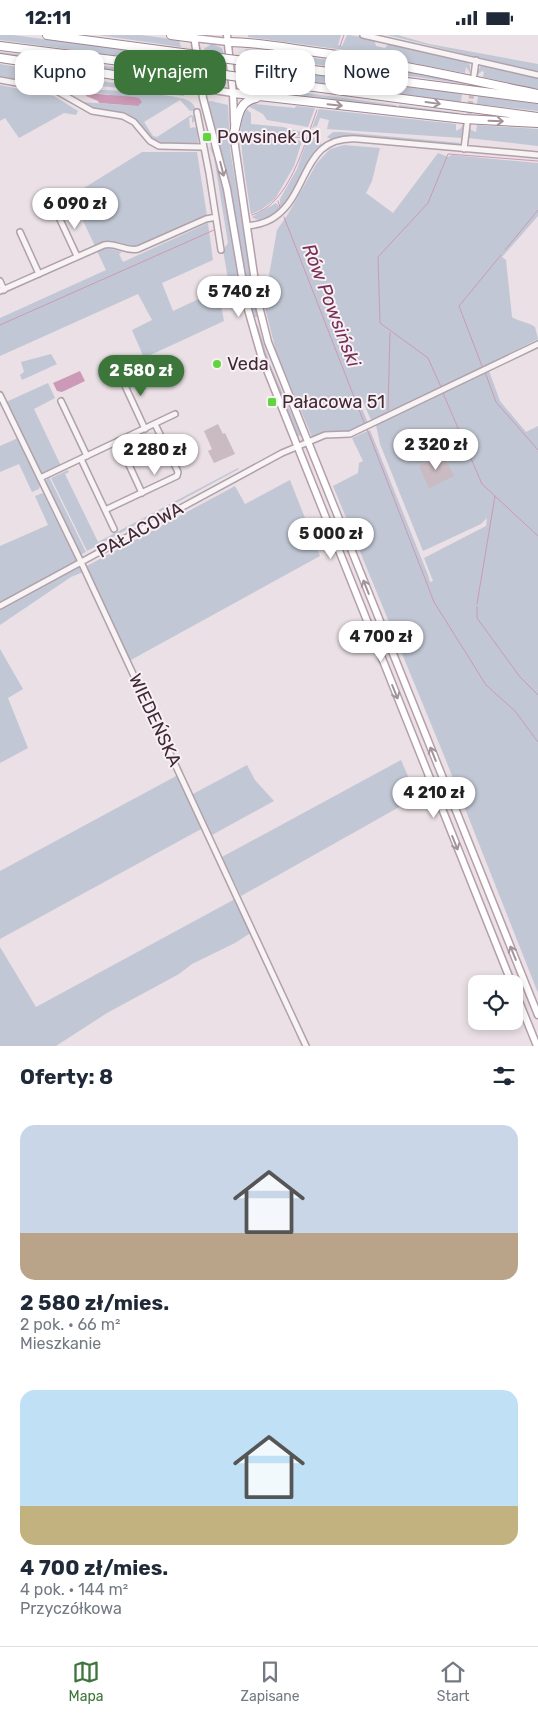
<!DOCTYPE html>
<html lang="pl">
<head>
<meta charset="utf-8">
<style>
  :root { --surface:#fff; --page:#f2f2f3; --text:#1f2937; --muted:#747a83; --line:#e0e1e3; --accent:#3d763b }
  body { margin:0; font-family:Rubik,sans-serif; background:var(--page); color:var(--text); height:100vh; display:flex; flex-direction:column; font-size:19px; white-space:nowrap }
  * { box-sizing:border-box; margin:0 }
  p { font-size:16px; color:var(--muted) }
  .icon { flex:none; width:28px; height:28px; fill:none; stroke:currentColor; stroke-width:2; stroke-linecap:round; stroke-linejoin:round }
  .map { position:relative; height:1011px; overflow:hidden }
  .side { display:flex; flex-direction:column; background:var(--surface); flex:1 }
  .side>* { flex:none }
  .top-card { position:absolute; left:15px; top:15px; width:509px; height:45px; display:flex; gap:10px }
  .buttons { position:absolute; left:468px; top:940px; display:grid; gap:10px }
  .buttons a { display:grid; place-items:center; width:55px; height:55px; border-radius:10px; background:var(--surface); box-shadow:0 2px 8px #0003; font-size:25px }
  .price { position:absolute; translate:-50% -42px; padding:0 11px; border-radius:18px; background:#fff; color:#222; font-size:16px; line-height:32px; filter:drop-shadow(0 1px 2px #0008) }
  .price::after { content:''; position:absolute; left:50%; top:30px; width:15px; height:11px; margin-left:-8px; background:inherit; clip-path:polygon(0 0,100% 0,50% 100%) }
  .price.on { background:var(--accent); color:#fff }
  ul { padding:0; list-style:none }
  li { display:grid; align-content:center; gap:10px; height:265px; padding:0 20px }
  li span { display:grid; place-items:center; height:155px; border-radius:15px; color:#555 }
  li>.icon { margin-inline-start:auto }
  span .icon { width:90px; height:90px; fill:#fffc; stroke-width:1 }
  li b { font-size:21px }
  h2 { display:flex; justify-content:space-between; align-items:center; height:60px; padding:0 20px; font-size:21px }
  .tag { padding:0 18px; border-radius:15px; background:var(--surface); box-shadow:0 2px 8px #0003; font-size:18px; line-height:45px }
  .tag.on { background:var(--accent); color:#fff }
  .status { display:flex; justify-content:space-between; align-items:center; height:35px; padding:0 25px; background:var(--surface); direction:ltr }
  .status svg { height:14px; fill:currentColor }
  .dock { display:flex; justify-content:space-around; align-items:center; height:70px; border-top:1px solid var(--line); background:var(--surface); font-size:14px; color:var(--muted) }
  .dock a { display:grid; justify-items:center; gap:2px }
  .dock .on { color:var(--accent) }
  .map>svg:first-child { display:block }
  .green { fill:#c1c7d4 }
  .water { fill:#cc9ab6 }
  .lines { fill:none; stroke-linecap:round; stroke-linejoin:round }
  .stream { stroke:#cc9ab6; stroke-width:1 }
  .building { fill:#cabac1 }
  .minor-tunnel { stroke:#c8bbc2; stroke-width:5; stroke-dasharray:5 2.5; stroke-linecap:butt }
  .minor-casing { stroke:#b1a1a9; stroke-width:8 }
  .major-casing { stroke:#b69faa; stroke-width:9 }
  .highway-casing { stroke:#a18793; stroke-width:10 }
  .minor { stroke:#f8f3f5; stroke-width:5 }
  .major { stroke:#fff; stroke-width:6 }
  .highway { stroke:#fff; stroke-width:8 }
  .highway-bridge-casing { stroke:#a18793; stroke-width:10; stroke-linecap:butt }
  .highway-bridge { stroke:#fff; stroke-width:8 }
  .oneway { stroke:#a0949a }
  .poi-dot { fill:#61d540; stroke:#f7f0f4; stroke-width:2 }
  .labels { text-anchor:middle; stroke-width:4; stroke-linejoin:round; paint-order:stroke }
  .poi-label { font-size:18px; fill:#422834; stroke:#f7f0f4; text-anchor:start }
  .street-label { font-size:18px; fill:#422834; stroke:#f7f0f4 }
  .water-label { font-size:19px; font-style:italic; fill:#783056; stroke:#f7f0f4 }
</style>
</head>
<body>
<div class="status"><b>12:11</b><svg viewBox="0 0 49 12"><path d="M0 12V9h3v3zM5 12V6h3v6zM10 12V3h3v9zM15 12V0h3v12zM26 1h20v11H26zM47 4h2v5h-2z"/></svg></div>
<div class="map">
<svg width="538" height="1011" viewBox="0 0 538 1011">
  <rect width="100%" height="100%" fill="#eae0e5"/>
  <path class="green" d="M0 0H13L178 22V29L0 5Z
    M98 0H141L179 5 181 12Z
    M248 0H341L338 10 342 11 347 0H349L374 4 376 11 385 13 390 7 465 25 470 30V38L466 32 465 38 344 15 248 2Z
    M387 0H398L429 9 538 29V37Z
    M212 9 222 13C226 24 231 45 217 50 205 47 198 23 205 13Z
    M246 14 398 34 464 46 465 49 375 36V31L370 32 369 36 242 20Z
    M0 17 64 25V30L67 29 70 26 185 42 186 46 0 20Z
    M0 29 137 52 182 55 185 56 184 61 36 43 33 47 0 41Z
    M481 30H489L538 43V54L483 42 484 37 482 36 476 41Z
    M249 31 462 59 461 67 249 39Z
    M0 50 54 61 78 76 76 80 64 78 19 103 5 83 0 86Z
    M247 50 395 70 399 73V70L459 78V80L246 57Z
    M87 54C105 55 179 59 189 66 193 69 194 70 196 75L190 76 180 65 144 87 153 101 157 102 191 80 194 81 196 85 192 88V82L189 83 190 93 195 92 197 94 198 107 195 110 162 109 151 103 128 79 95 74 82 69 81 67 138 71 108 59 87 58Z
    M478 61 538 69V76L477 69Z
    M211 66 228 70 230 114 258 282H252L230 151 208 67Z
    M255 69 295 73 296 71 315 73 308 92 267 85 263 79 248 71Z
    M246 74 251 78V89L283 92 305 98 302 101 261 98V100L302 106 294 131 275 164 261 175 251 179C246 146 240 114 240 81Z
    M319 74 456 89V96L461 93 463 89 462 103 327 94 329 85 320 83 317 91 312 93Z
    M469 89 471 95 476 97 477 90 538 94V111L468 103Z
    M333 97H341L461 108 454 111 349 101 331 104 327 102Z
    M309 100 321 106V111L282 172C275 179 263 190 252 182L276 168 280 172V164L297 134Z
    M344 110 380 113 372 146 366 158 393 178 438 118 448 122 452 120 538 128V181L502 222 506 225 512 282C520 287 528 287 535 292L538 304 373 386 371 385 363 367 360 368 368 388 344 398 329 397 312 402 276 316 264 269 277 195 288 179 317 128 330 114Z
    M209 111C224 123 236 227 240 251L229 250 223 215 228 208 214 122Z
    M142 117H197L207 181 133 213 108 207 95 211 71 161Z
    M208 188 213 225 162 248 173 276 218 255 224 286 144 323 132 295 152 285 138 259 0 321V283L106 235 97 216 108 213 122 217 119 219 123 227Z
    M256 289 258 291 270 329 301 400 297 402 268 331 254 290Z
    M51 319 57 329 22 345 20 340 24 337 21 327Z
    M489 336 500 366 526 397 538 391V958L445 723 333 451 358 438 359 428 363 426 352 403 370 395 428 540 430 547 433 546 424 523 486 491 487 483 481 489 423 516 380 409 376 390Z
    M48 348 55 363 34 374 61 431 43 439 40 438 6 367Z
    M18 403 40 450 39 454 32 457 19 429 0 437V411Z
    M238 433 239 434 87 516 51 443 68 435 69 437 65 439 98 507Z
    M49 442 86 517 80 520 44 448Z
    M290 445 320 521 129 626 85 532 235 451 245 469Z
    M43 458 77 527 0 569V511L48 490 35 461Z
    M79 530 83 537 71 542 0 590V574Z
    M0 614 23 654 8 663 28 713 0 728Z
    M401 725 417 762 241 861 222 822Z
    M247 730 255 745 274 766 212 800 193 759Z
    M178 740 203 793 0 904V836Z
    M235 864 252 897 235 908 192 929 179 939 107 978 56 1011H0V912L36 972Z"/>
  <path class="water" d="M87 58 134 62 139 63 142 67 138 71 99 68 98 66 86 61Z
    M80 336 85 346 62 357 57 356 53 348Z"/>
  <g class="lines">
    <path class="stream" d="M340 11 344 0
      M261 99 305 103
      M278 166 280 172
      M252 180C290 169 304 109 317 75
      M284 182 365 390
      M505 215 538 175
      M0 290 214 195
      M482 331 459 271 501 220
      M485 337 496 367 538 415
      M441 352 428 323 380 288 378 222 428 168 448 119 538 126
      M443 358 482 449 538 501
      M388 375 390 298
      M367 394 434 567 486 650 515 676 538 707
      M477 569 495 461
      M477 572V583L520 642 538 660"/>
  </g>
  <path class="building" d="M218 389 223 399 225 398 235 419 214 428 208 416 212 414 204 396Z
    M443 420 454 441 429 453 419 431Z"/>
  <g class="lines">
    <path class="minor-tunnel" d="M468 86 474 43"/>
    <defs>
      <path id="minor" d="M363 0 538 40
        M474 40 476 25
        M0 45 55 55 92 76 123 81 134 87 150 106 159 111 202 112
        M197 77 209 138 221 215
        M464 114 467 89
        M56 176 77 221
        M247 191C257 190 267 188 276 181 310 156 302 100 358 104L538 120
        M20 197 39 239
        M0 246 4 255
        M0 256 104 210C116 207 125 217 138 214L206 184 216 182
        M120 340 145 394
        M0 360 81 527 306 1011
        M61 366 87 421
        M118 406 142 458
        M81 424 114 494
        M40 443 175 379
        M105 475 177 441 178 437 155 389
        M0 571 282 418 325 400 350 399 538 309"/>
      <path id="major" d="M194 0 203 63 227 154 247 271 261 320 512 949
        M227 0 233 58 235 111 258 267 268 307 538 980
        M194 3 228 7
        M201 53 233 58
        M514 954 537 1011"/>
      <path id="highway" d="M47 0 182 18
        M171 0 194 3
        M228 7C255 7 281 12 308 16 386 26 461 43 538 59
        M0 11 184 34
        M0 23 201 53
        M244 26 538 64
        M246 43 538 82
        M233 58 464 84 538 88
        M234 98C238 82 238 67 256 63"/>
    </defs>
    <use href="#minor" class="minor-casing"/>
    <use href="#major" class="major-casing"/>
    <use href="#highway" class="highway-casing"/>
    <use href="#minor" class="minor"/>
    <use href="#major" class="major"/>
    <use href="#highway" class="highway"/>
    <defs>
      <path id="highway-bridge" d="M182 18 244 26
        M184 34 246 43"/>
    </defs>
    <use href="#highway-bridge" class="highway-bridge-casing"/>
    <use href="#highway-bridge" class="highway-bridge"/>
  </g>
  <defs><path id="oneway-shaft" d="M-6 0H5M1.5-3L5.5 0L1.5 3" fill="none" stroke-width="1.6" stroke-linecap="round" stroke-linejoin="round" transform="scale(1.25)"/></defs>
  <g class="oneway">
    <use href="#oneway-shaft" transform="translate(433 68) rotate(8)"/>
    <use href="#oneway-shaft" transform="translate(335 70) rotate(6)"/>
    <use href="#oneway-shaft" transform="translate(496 86) rotate(2)"/>
    <use href="#oneway-shaft" transform="translate(222 134) rotate(76)"/>
    <use href="#oneway-shaft" transform="translate(366 552) rotate(-112)"/>
    <use href="#oneway-shaft" transform="translate(395 657) rotate(68)"/>
    <use href="#oneway-shaft" transform="translate(433 719) rotate(-112)"/>
    <use href="#oneway-shaft" transform="translate(455 808) rotate(68)"/>
    <use href="#oneway-shaft" transform="translate(513 918) rotate(-112)"/>
  </g>
  <g class="poi-dot">
    <rect x="202" y="97" width="10" height="10" rx="2.5"/>
    <circle cx="217" cy="329" r="5"/>
    <rect x="267" y="362" width="10" height="10" rx="2.5"/>
  </g>
  <g class="labels">
    <g class="poi-label">
      <text x="217" y="108">Powsinek 01</text>
      <text x="227" y="335">Veda</text>
      <text x="282" y="373">Pałacowa 51</text>
    </g>
    <g class="street-label">
      <text transform="translate(140 495) rotate(-29)" y="6">PAŁACOWA</text>
      <text transform="translate(155 685) rotate(65)" y="6">WIEDEŃSKA</text>
    </g>
    <g class="water-label">
      <text transform="translate(332 270) rotate(69)" y="7">Rów Powsiński</text>
    </g>
  </g>
</svg>
<div class="buttons">
<a><svg class="icon" aria-label="locate" viewBox="0 0 24 24"><circle cx="12" cy="12" r="6"/><path d="M12 2v4M12 18v4M2 12h4M18 12h4"/></svg></a>
</div>
<b class="price" style="left:75px;top:195px">6 090 zł</b>
<b class="price" style="left:239px;top:283px">5 740 zł</b>
<b class="price on" style="left:141px;top:362px">2 580 zł</b>
<b class="price" style="left:436px;top:436px">2 320 zł</b>
<b class="price" style="left:155px;top:441px">2 280 zł</b>
<b class="price" style="left:331px;top:525px">5 000 zł</b>
<b class="price" style="left:381px;top:628px">4 700 zł</b>
<b class="price" style="left:434px;top:784px">4 210 zł</b>
<div class="top-card">
<a class="tag">Kupno</a>
<a class="tag on">Wynajem</a>
<a class="tag">Filtry</a>
<a class="tag">Nowe</a>
</div>
</div>
<section class="side">
<h2>Oferty: 8<svg class="icon" aria-label="filters" viewBox="0 0 24 24"><path d="M4 7h16M4 17h16"/><circle cx="9" cy="7" r="2"/><circle cx="15" cy="17" r="2"/></svg></h2>
<ul>
<li><span style="background:linear-gradient(#c9d6e8 70%,#b9a48a 0)"><svg class="icon" aria-label="home" viewBox="0 0 24 24"><path d="M3 11l9-7 9 7M6 9v11h12V9"/></svg></span><div><b>2 580 zł/mies.</b><p>2 pok. · 66 m²</p><p>Mieszkanie</p></div></li>
<li><span style="background:linear-gradient(#bfe0f5 75%,#c2b280 0)"><svg class="icon" aria-label="home" viewBox="0 0 24 24"><path d="M3 11l9-7 9 7M6 9v11h12V9"/></svg></span><div><b>4 700 zł/mies.</b><p>4 pok. · 144 m²</p><p>Przyczółkowa</p></div></li>
</ul>
</section>
<nav class="dock">
<a class="on"><svg class="icon" aria-label="map" viewBox="0 0 24 24"><path d="M3 6l6-2 6 2 6-2v14l-6 2-6-2-6 2zM9 4v14M15 6v14"/></svg>Mapa</a>
<a><svg class="icon" aria-label="saved" viewBox="0 0 24 24"><path d="M7 4h10v16l-5-4-5 4z"/></svg>Zapisane</a>
<a><svg class="icon" aria-label="home" viewBox="0 0 24 24"><path d="M3 11l9-7 9 7M6 9v11h12V9"/></svg>Start</a>
</nav>
</body>
</html>
